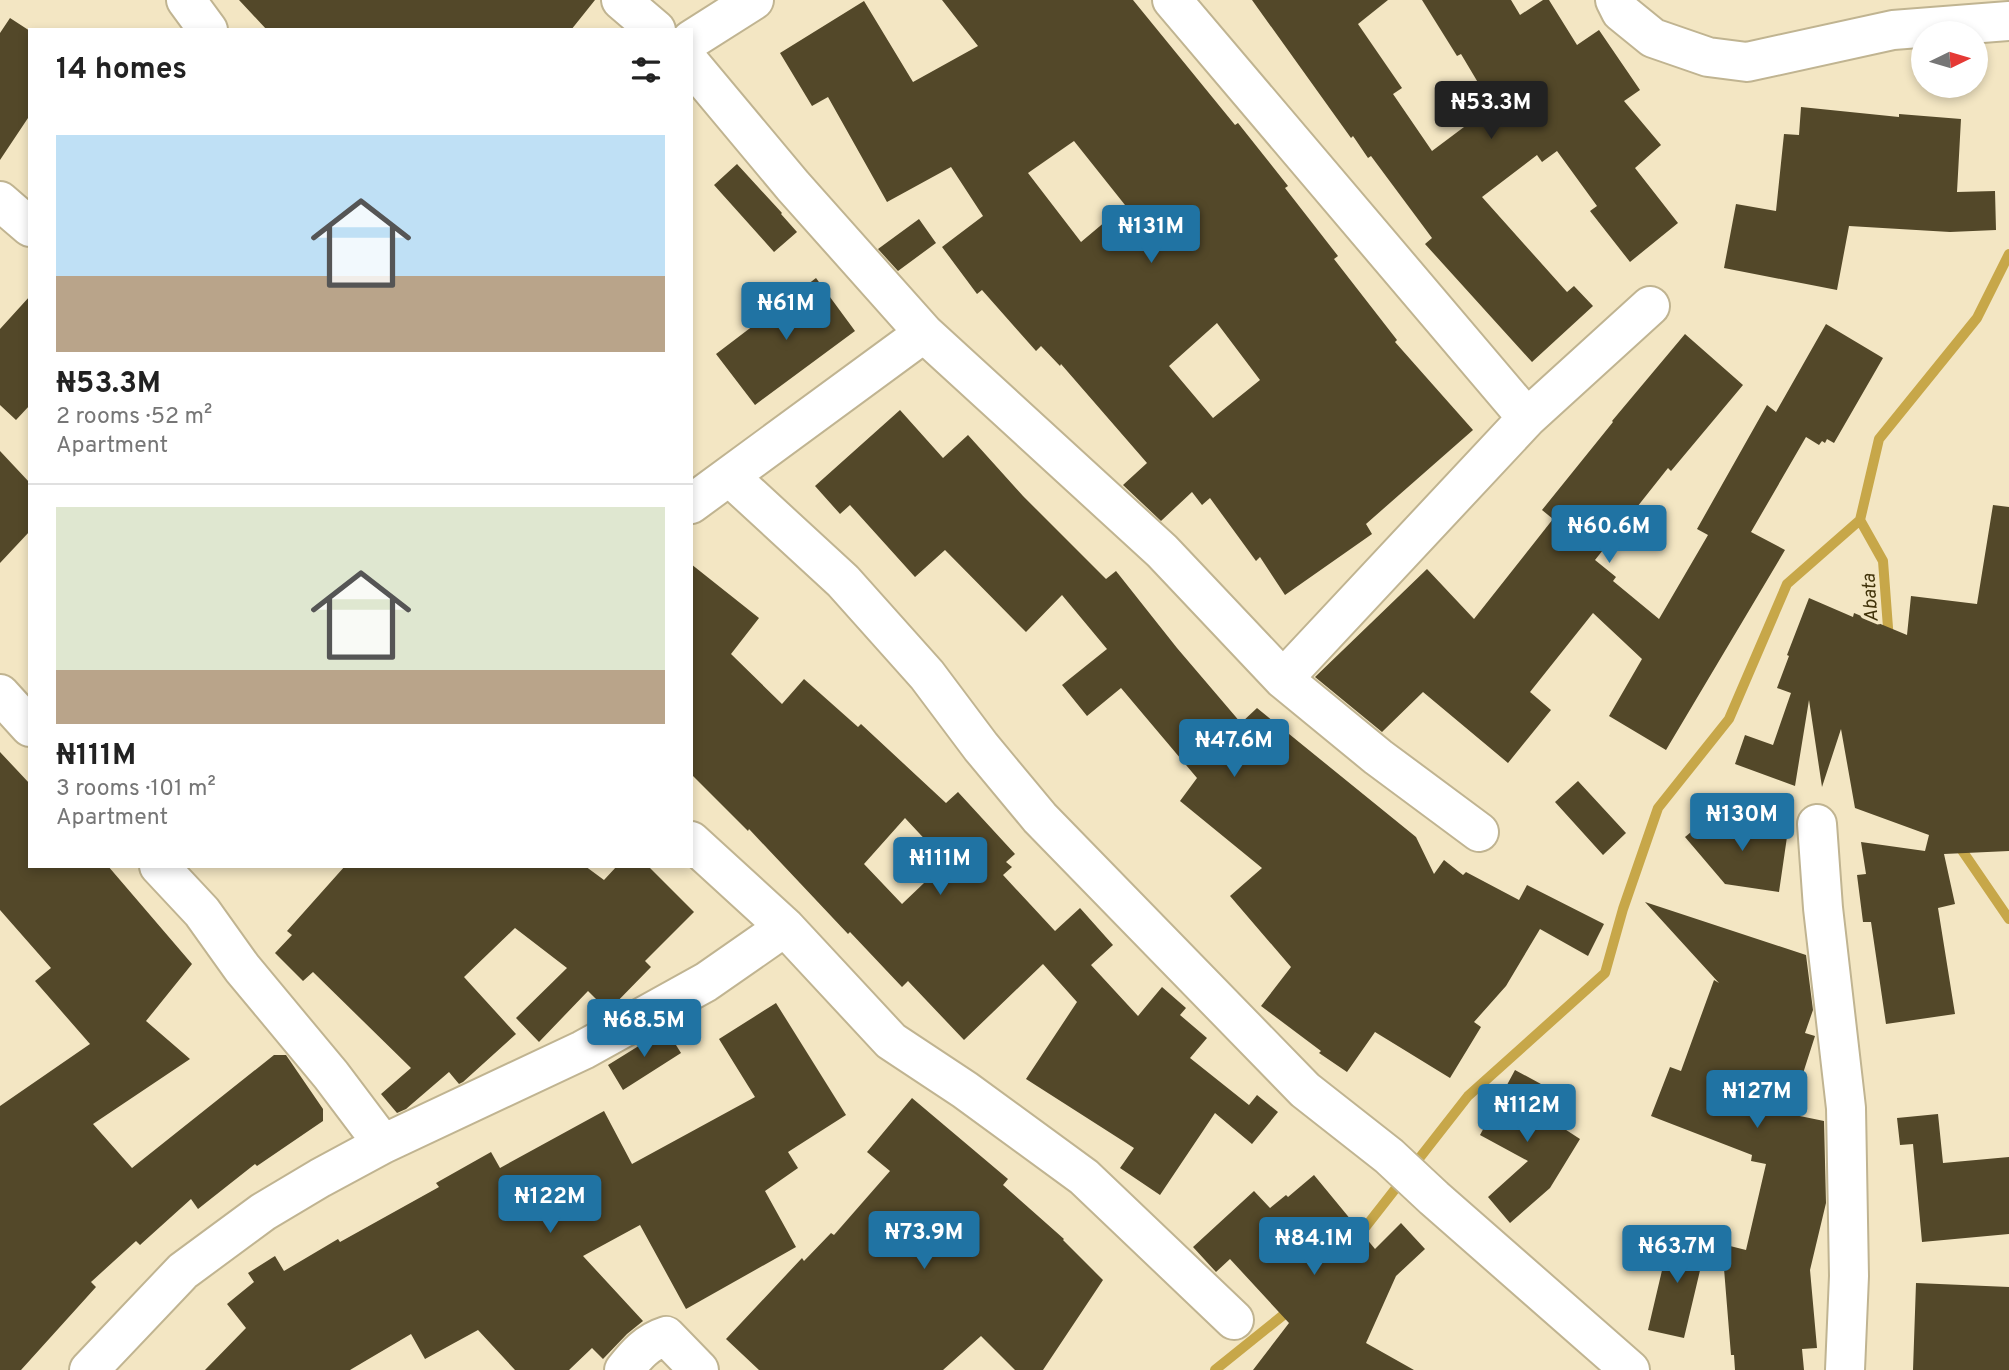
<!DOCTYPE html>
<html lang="en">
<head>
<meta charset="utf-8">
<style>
  :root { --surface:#fff; --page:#f2f2f2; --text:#222; --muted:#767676; --line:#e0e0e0; --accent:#2073a3 }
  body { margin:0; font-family:Overpass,sans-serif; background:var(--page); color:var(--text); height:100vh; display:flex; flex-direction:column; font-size:26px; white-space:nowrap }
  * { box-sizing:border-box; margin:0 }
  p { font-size:23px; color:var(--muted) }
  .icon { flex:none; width:38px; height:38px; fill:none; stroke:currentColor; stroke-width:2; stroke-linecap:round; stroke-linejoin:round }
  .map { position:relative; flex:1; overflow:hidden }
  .details { position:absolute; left:28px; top:28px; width:665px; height:840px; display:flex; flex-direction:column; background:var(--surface); border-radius:0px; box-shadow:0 4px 10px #0003 }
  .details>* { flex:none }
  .needle { width:46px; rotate:85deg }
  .tools { position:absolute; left:1911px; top:21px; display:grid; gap:14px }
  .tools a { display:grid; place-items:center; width:77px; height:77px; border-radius:50%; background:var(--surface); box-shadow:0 4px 10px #0003; font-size:35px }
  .price { position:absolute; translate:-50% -60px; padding:0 16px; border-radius:7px; background:var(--accent); color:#fff; font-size:23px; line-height:46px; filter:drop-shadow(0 2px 4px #0008) }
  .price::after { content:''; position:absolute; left:50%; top:42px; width:21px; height:16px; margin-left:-10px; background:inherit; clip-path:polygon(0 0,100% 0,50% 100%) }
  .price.on { background:#222; color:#fff }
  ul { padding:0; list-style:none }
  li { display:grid; align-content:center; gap:14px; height:371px; padding:0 28px }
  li+li { border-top:2px solid var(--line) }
  li span { display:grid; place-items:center; height:217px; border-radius:0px; color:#555 }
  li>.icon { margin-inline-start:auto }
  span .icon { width:126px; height:126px; fill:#fffc; stroke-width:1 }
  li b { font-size:30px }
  h2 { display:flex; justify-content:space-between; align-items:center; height:84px; padding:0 28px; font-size:30px }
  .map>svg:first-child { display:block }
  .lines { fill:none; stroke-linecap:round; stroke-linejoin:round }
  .stream { stroke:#c7a749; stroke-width:10 }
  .building { fill:#534829; fill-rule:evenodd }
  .minor-casing { stroke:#c0b491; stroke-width:42 }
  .minor { stroke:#fff; stroke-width:38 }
  .labels { text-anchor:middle; stroke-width:7; stroke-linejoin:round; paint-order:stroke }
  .water-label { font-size:19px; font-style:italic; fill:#403209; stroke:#f3e6c3 }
</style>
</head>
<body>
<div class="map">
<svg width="2009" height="1370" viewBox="0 0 2009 1370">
  <rect width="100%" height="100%" fill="#f3e6c3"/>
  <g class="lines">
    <path class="stream" d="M1889 641 1883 561 1860 520 1879 439 1977 318 2009 254
      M1957 843 2009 919
      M1353 1243 1468 1096 1605 973 1623 909 1658 808 1729 719 1787 584 1860 520
      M1215 1370 1292 1308"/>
  </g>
  <path class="building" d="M239 0H595L571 30H267Z
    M942 0H1133L1235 125 1238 123 1288 186 1285 188 1338 256 1334 259 1397 340 1395 342 1473 430 1366 524 1372 534 1285 595 1260 557 1256 561 1210 498 1202 505 1192 492 1161 521 1123 485 1147 463 1061 364 1060 366 1041 346 1036 351 982 290 977 294 942 247 983 216 951 167 887 202 828 97 812 106 780 53 864 1 913 82 978 46ZM1074 141 1125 205 1081 242 1028 173ZM1217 323 1260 380 1213 418 1169 366Z
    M1252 0H1388L1358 24 1402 88 1393 94 1432 151 1492 106 1461 54 1457 56 1422 0H1511L1520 15 1543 0H1549L1577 45 1599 30 1640 90 1624 101 1661 145 1635 168 1678 223 1630 262 1590 211 1597 206 1557 151 1542 162 1537 155 1482 197 1567 292 1574 286 1593 306 1532 362 1425 244 1432 238 1371 156 1368 158 1353 136 1351 138Z
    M10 18 30 31V115L0 160V33Z
    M1801 107 1899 117V114L1961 119 1957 192 1995 191 1996 230 1950 232 1849 226 1837 290 1724 268 1736 204 1776 211 1784 134 1799 135Z
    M737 164 782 213 781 214 797 232 774 252 714 185Z
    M919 219 936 243 898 271 878 249Z
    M816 278 855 331 755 405 716 354Z
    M30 296V405L16 420 0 405V329Z
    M1826 324 1883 358 1834 443 1827 439 1825 443 1822 441 1819 445 1806 437 1751 532 1785 550 1666 750 1609 716 1642 659 1593 613 1530 692 1551 710 1508 763 1423 692 1382 732 1315 677 1427 569 1474 619 1553 519 1542 510 1613 422 1612 421 1685 334 1743 385 1671 471 1668 468 1595 560 1616 577 1613 581 1659 619 1708 535 1697 529 1767 405 1776 412Z
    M900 410 943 458 968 435 1023 496 1106 579 1116 571 1177 648 1241 723 1257 708 1416 837 1434 874 1444 860 1463 875 1466 872 1519 900 1527 885 1604 924 1588 956 1540 929 1506 986 1474 1022 1481 1027 1450 1078 1375 1032 1347 1072 1319 1053 1321 1051 1261 1006 1291 967 1230 896 1262 868 1180 801 1197 778 1121 688 1087 716 1062 685 1107 649 1062 595 1026 632 945 550 915 577 850 505 840 514 815 486Z
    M0 451 30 483V531L0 563Z
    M1993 505 2009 507V851L1944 854 1955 904 1938 908 1955 1014 1886 1024 1871 922H1863L1857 875 1866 874 1861 842 1925 851 1929 835 1855 808 1841 729 1822 787 1809 700 1795 786 1735 764 1745 735 1773 745 1791 693 1777 688 1789 656 1787 655 1809 598 1853 617 1854 613 1907 635 1911 596 1977 604Z
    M691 564 759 618 731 654 782 704 804 679 858 727 861 724 946 803 958 792 1015 854 1006 862 1012 867 1003 875 1055 931 1080 908 1113 945 1091 965 1138 1016 1162 987 1186 1008 1180 1015 1207 1038 1190 1058 1249 1105 1257 1095 1278 1112 1252 1144 1215 1113 1160 1195 1120 1168 1134 1148 1026 1079 1077 1002 1043 964 964 1040 908 981 902 987 850 932 848 934 749 829 748 831 691 774ZM905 818 946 862 902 904 864 864Z
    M0 752 30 784V866H108L192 964 146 1021 190 1059 93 1124 132 1168 274 1055H286L323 1109V1121L257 1166 255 1164 198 1209 191 1199 140 1245 136 1241 91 1282 96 1287 21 1370H0V1106L90 1044 35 981 51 968 0 910Z
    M1578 781 1626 833 1603 855 1555 802Z
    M1708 818 1788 830 1779 892 1725 884 1685 837Z
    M345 866H585L604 880 617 866H648L694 912 645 961 651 967 608 1011 588 991 539 1042 516 1018 567 968 515 928 464 977 516 1034 463 1082 459 1084 449 1072 406 1109 397 1113 381 1094 411 1068 313 972 303 981 275 953 292 935 287 931Z
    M1645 902 1806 955 1813 1010 1805 1033 1815 1036 1790 1114 1824 1121 1826 1203 1810 1270 1817 1348 1802 1349 1804 1370H1735L1734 1355H1731L1722 1244 1746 1250 1766 1164 1751 1161 1752 1155 1651 1116 1670 1067 1681 1071 1714 980 1719 983Z
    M776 1003 846 1115 788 1152 798 1168 765 1191 796 1247 686 1309 640 1225 583 1256 643 1321 627 1334 603 1359 592 1348 569 1370H515L478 1330 425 1359 411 1334 350 1370H205L246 1328 227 1304 254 1282 248 1273 275 1256 284 1271 338 1239 340 1242 439 1187 436 1183 491 1152 500 1168 604 1111 632 1164 755 1097 719 1039Z
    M666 1029 681 1053 623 1090 608 1065Z
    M1515 1070 1552 1090 1540 1113 1580 1139 1550 1188 1510 1223 1488 1197 1528 1161 1480 1135Z
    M912 1098 1008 1179 1003 1185 1064 1239 1063 1240 1103 1280 1043 1370H1015L981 1336 943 1370H759L726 1339 802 1258 804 1261 831 1233 834 1235 890 1171 867 1152Z
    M1938 1114 1943 1163 2009 1157V1234L1922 1242 1913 1144 1900 1145 1897 1118Z
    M1314 1175 1375 1249 1401 1223 1425 1249 1396 1276 1366 1343 1414 1370H1253L1289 1323 1230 1259 1216 1272 1193 1247 1254 1191 1270 1208 1286 1195 1288 1197Z
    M1671 1232 1707 1241 1684 1338 1648 1330Z
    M1916 1283 2009 1287V1370H1913Z"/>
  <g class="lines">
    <defs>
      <path id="minor" d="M186 0 208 30
        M621 0 656 30
        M1172 0 1527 418
        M1615 0 1621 12 1653 38 1708 57 1747 62 1893 30 2009 21
        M691 40 754 0
        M691 64 793 186 924 333 1162 551 1283 679 1378 757 1479 832
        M0 201 30 227
        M729 476 843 581 927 675 981 747 1040 818 1305 1090 1389 1156 1434 1198 1630 1370
        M691 504 924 333
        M1283 679 1527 418 1650 306
        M0 694 30 727
        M1817 824 1823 908 1846 1108 1849 1276 1845 1370
        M691 841 785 927 891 1041 965 1090 1084 1177 1234 1320
        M159 866 202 912 242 968 331 1075 383 1144
        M89 1370 183 1271 263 1212 320 1178 383 1144 583 1050 706 982 785 927
        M624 1370C636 1355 647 1342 666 1336L699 1370"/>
    </defs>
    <use href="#minor" class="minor-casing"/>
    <use href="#minor" class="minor"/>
  </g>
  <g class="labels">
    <g class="water-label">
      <text transform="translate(1869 598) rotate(-94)" y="7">Abata</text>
    </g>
  </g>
</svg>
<div class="tools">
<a><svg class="needle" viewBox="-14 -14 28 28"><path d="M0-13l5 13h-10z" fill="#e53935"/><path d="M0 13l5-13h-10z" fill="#767676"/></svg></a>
</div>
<b class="price on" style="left:1491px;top:141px">₦53.3M</b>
<b class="price" style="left:1151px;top:265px">₦131M</b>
<b class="price" style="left:786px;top:342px">₦61M</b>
<b class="price" style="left:1609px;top:565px">₦60.6M</b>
<b class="price" style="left:1234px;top:779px">₦47.6M</b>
<b class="price" style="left:1742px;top:853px">₦130M</b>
<b class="price" style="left:940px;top:897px">₦111M</b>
<b class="price" style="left:644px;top:1059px">₦68.5M</b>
<b class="price" style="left:1757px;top:1130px">₦127M</b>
<b class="price" style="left:1527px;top:1144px">₦112M</b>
<b class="price" style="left:550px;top:1235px">₦122M</b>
<b class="price" style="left:924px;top:1271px">₦73.9M</b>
<b class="price" style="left:1314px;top:1277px">₦84.1M</b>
<b class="price" style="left:1677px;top:1285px">₦63.7M</b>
<section class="details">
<h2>14 homes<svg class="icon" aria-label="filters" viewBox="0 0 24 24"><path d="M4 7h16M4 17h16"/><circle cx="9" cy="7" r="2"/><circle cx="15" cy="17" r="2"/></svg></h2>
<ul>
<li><span style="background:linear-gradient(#bfe0f5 65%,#b9a48a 0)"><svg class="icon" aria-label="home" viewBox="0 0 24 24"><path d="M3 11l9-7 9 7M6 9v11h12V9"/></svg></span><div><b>₦53.3M</b><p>2 rooms · 52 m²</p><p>Apartment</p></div></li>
<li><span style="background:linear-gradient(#dfe7d0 75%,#b9a48a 0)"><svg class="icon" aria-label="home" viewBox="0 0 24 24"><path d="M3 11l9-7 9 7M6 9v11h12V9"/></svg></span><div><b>₦111M</b><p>3 rooms · 101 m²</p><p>Apartment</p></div></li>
</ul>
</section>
</div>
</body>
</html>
